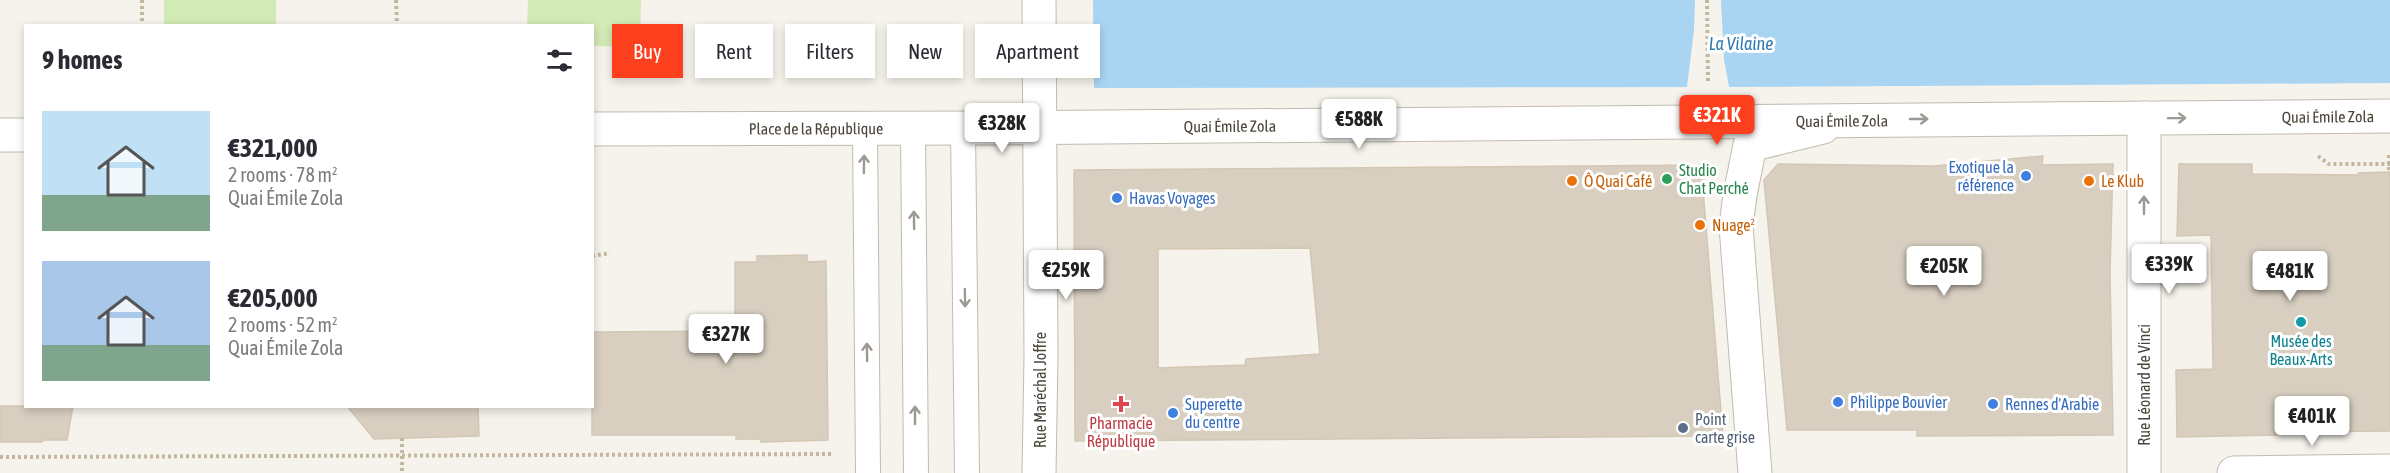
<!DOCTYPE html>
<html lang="en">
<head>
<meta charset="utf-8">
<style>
  :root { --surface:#fff; --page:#f2f2f3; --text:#2b2b33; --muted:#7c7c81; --accent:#fc3f1d }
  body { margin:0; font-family:"Asap Condensed",sans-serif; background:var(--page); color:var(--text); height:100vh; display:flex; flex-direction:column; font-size:22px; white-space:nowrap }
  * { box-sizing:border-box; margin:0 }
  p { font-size:20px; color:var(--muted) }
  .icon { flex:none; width:33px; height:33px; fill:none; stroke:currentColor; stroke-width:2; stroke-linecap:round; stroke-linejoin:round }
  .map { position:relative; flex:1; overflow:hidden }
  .side { position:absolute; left:24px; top:24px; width:570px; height:384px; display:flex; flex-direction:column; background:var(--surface); border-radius:0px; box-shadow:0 3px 9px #0003 }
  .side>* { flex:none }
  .top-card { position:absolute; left:612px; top:24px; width:570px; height:54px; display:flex; gap:12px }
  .price { position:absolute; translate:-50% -51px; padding:0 14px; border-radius:6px; background:#fff; color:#222; font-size:20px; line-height:39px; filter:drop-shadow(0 2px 3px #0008) }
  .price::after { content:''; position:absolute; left:50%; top:36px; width:18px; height:14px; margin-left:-9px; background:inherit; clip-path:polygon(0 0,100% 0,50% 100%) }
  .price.selected { background:var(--accent); color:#fff }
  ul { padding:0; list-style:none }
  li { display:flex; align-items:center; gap:18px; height:150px; padding:0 18px }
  li span { display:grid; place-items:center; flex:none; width:168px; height:120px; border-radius:0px; color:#555 }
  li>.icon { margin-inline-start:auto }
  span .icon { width:72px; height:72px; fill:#fffc; stroke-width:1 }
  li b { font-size:26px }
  h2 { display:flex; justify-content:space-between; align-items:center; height:72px; padding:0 18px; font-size:26px }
  .tag { padding:0 21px; border-radius:0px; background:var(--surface); box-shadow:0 3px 9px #0003; font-size:21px; line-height:54px }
  .tag.selected { background:var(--accent); color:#fff }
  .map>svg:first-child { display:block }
  .green { fill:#d2eab5 }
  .water { fill:#a9d4f2 }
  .pier { fill:#f6f3ec }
  .building { fill:#d8cfc1; stroke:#d3c7b4; stroke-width:1.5; fill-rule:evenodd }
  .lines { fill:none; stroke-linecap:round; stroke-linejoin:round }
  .service-casing { stroke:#c2bbae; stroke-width:26 }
  .pedestrian-casing { stroke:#c2bbae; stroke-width:35 }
  .minor-casing { stroke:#c2bbae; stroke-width:35 }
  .path { stroke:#c4b79f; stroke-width:4; stroke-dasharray:3 3; stroke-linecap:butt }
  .service { stroke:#fff; stroke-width:24 }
  .pedestrian { stroke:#fff; stroke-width:33 }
  .minor { stroke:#fff; stroke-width:33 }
  .oneway { stroke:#9c9892 }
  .shop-dot { fill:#3f7fe0; stroke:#fff; stroke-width:2 }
  .leisure-dot { fill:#2e9e5b; stroke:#fff; stroke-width:2 }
  .food-dot { fill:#e8710a; stroke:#fff; stroke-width:2 }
  .culture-dot { fill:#0f9aa8; stroke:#fff; stroke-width:2 }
  .health-dot { fill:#e0444e; stroke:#fff; stroke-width:2 }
  .service-dot { fill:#5c6f8a; stroke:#fff; stroke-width:2 }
  .labels { text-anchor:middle; stroke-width:6; stroke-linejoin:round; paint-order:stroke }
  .street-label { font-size:16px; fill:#4b4439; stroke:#fff }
  .shop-label { font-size:16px; fill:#366cbe; stroke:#fff; text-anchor:start }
  .leisure-label { font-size:16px; fill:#27864d; stroke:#fff; text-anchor:start }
  .food-label { font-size:16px; fill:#c56008; stroke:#fff; text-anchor:start }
  .culture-label { font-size:16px; fill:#0d838f; stroke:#fff }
  .service-label { font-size:16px; fill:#4e5e75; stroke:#fff; text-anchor:start }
  .health-label { font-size:16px; fill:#be3a42; stroke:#fff }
  .water-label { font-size:18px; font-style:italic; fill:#2e7ab2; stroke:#fff }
</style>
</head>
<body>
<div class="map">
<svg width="2390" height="473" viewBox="0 0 2390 473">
  <rect width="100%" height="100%" fill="#f6f3ec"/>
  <path class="green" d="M164 0H276V25H164Z
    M528 0H641L640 47 593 46 592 26 527 25Z"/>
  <path class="water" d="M1093 0H2390V83L1729 87 1094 88Z"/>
  <path class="pier" d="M1695 0H1721L1724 59 1729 87H1687L1694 30Z"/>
  <path class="building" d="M2043 156 2042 165 2113 164 2110 272 2113 435 1917 436V430H1787L1764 180 1778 164 1934 166Z
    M2179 164H2252V174L2358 175V173L2390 172V431L2277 432V435L2177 437 2176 370 2213 369 2211 235 2177 236Z
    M1701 165 1723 436 1075 441 1074 170ZM1310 248 1320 354 1246 359 1245 365 1158 368V249Z
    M807 255V262L826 261 828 440 761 442 760 439H736V435H592V332L735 331V262H757V256Z
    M0 406H73L67 440H43L42 442H0Z
    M347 406H478L479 436 374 439Z"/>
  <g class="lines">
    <defs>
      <path id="service" d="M913 128 916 473
        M963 128 967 473
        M865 129 868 473"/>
      <path id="pedestrian" d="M1736 226 1740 195 1750 145 1823 127"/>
      <g id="minor">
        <path d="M1039 0 1041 357 1039 473"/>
        <path d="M2144 118V473"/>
        <path id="s1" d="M592 129 995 128 2390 116"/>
        <path d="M0 135H26"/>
        <path d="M1736 226 1755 473"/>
        <path d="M2234 473 2390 471"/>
      </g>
    </defs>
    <use href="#service" class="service-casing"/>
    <use href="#pedestrian" class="pedestrian-casing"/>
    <use href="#minor" class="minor-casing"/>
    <path class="path" d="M142 0V26
      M396 0 397 26
      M1707 0 1708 83
      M2389 155V172
      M2318 156 2329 164H2390
      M592 256 610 253
      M402 438V473
      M0 457 834 454"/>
    <use href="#service" class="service"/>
    <use href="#pedestrian" class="pedestrian"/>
    <use href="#minor" class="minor"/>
  </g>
  <defs><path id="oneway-shaft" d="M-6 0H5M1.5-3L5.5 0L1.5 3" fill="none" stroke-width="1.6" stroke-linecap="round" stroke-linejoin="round" transform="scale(1.5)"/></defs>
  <g class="oneway">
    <use href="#oneway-shaft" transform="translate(2177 118) rotate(-1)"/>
    <use href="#oneway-shaft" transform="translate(1919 119)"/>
    <use href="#oneway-shaft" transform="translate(864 164) rotate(-89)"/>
    <use href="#oneway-shaft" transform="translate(2144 205) rotate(-90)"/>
    <use href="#oneway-shaft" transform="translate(914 220) rotate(-91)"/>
    <use href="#oneway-shaft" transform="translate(965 298) rotate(89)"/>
    <use href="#oneway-shaft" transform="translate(867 352) rotate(-91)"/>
    <use href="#oneway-shaft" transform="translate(915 415) rotate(-90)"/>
  </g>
  <g class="shop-dot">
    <circle cx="2026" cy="176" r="6"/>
    <circle cx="1117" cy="198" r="6"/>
    <circle cx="1838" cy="402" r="6"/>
    <circle cx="1993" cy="404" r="6"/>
    <circle cx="1173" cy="413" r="6"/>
  </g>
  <circle class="leisure-dot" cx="1667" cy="179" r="6"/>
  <g class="food-dot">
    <circle cx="1572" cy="181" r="6"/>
    <circle cx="2089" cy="181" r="6"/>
    <circle cx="1700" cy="225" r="6"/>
  </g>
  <circle class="culture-dot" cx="2301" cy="322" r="6"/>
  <path class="health-dot" d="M1118 395h6v6h6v6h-6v6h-6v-6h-6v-6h6z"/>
  <circle class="service-dot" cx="1683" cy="428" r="6"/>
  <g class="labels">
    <g class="street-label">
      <text dy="6" stroke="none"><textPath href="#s1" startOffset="1736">Quai Émile Zola</textPath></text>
      <text dy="6" stroke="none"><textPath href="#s1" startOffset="1250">Quai Émile Zola</textPath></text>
      <text dy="6" stroke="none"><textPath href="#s1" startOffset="638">Quai Émile Zola</textPath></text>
      <text dy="6" stroke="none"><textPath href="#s1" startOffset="224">Place de la République</textPath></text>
      <text transform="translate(2144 385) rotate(-90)" y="6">Rue Léonard de Vinci</text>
      <text transform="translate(1040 390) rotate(-90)" y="6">Rue Maréchal Joffre</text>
    </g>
    <g class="shop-label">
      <text x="2014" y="173" text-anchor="end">Exotique la<tspan x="2014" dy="18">référence</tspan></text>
      <text x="1129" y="204">Havas Voyages</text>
      <text x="1850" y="408">Philippe Bouvier</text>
      <text x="1185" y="410">Superette<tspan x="1185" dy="18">du centre</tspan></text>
      <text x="2005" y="410">Rennes d'Arabie</text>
    </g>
    <g class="leisure-label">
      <text x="1679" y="176">Studio<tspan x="1679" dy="18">Chat Perché</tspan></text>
    </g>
    <g class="food-label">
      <text x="1584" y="187">Ô Quai Café</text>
      <text x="2101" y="187">Le Klub</text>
      <text x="1712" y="231">Nuage²</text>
    </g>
    <g class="culture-label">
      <text x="2301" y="347">Musée des<tspan x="2301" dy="18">Beaux-Arts</tspan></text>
    </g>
    <g class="service-label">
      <text x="1695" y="425">Point<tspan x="1695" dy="18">carte grise</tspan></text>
    </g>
    <g class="health-label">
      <text x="1121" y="429">Pharmacie<tspan x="1121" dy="18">République</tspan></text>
    </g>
    <g class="water-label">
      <text x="1741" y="50">La Vilaine</text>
    </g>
  </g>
</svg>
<b class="price selected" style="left:1717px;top:146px">€321K</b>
<b class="price" style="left:1359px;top:150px">€588K</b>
<b class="price" style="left:1002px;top:154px">€328K</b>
<b class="price" style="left:2169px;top:295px">€339K</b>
<b class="price" style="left:1944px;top:297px">€205K</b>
<b class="price" style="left:1066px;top:301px">€259K</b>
<b class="price" style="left:2290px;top:302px">€481K</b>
<b class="price" style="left:726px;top:365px">€327K</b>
<b class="price" style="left:2312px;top:447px">€401K</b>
<div class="top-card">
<a class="tag selected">Buy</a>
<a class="tag">Rent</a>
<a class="tag">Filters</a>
<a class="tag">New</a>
<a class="tag">Apartment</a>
</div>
<section class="side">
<h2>9 homes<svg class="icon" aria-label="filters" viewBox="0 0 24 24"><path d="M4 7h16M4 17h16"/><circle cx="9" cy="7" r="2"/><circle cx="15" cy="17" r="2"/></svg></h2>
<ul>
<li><span style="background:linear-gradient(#bfe0f5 70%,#7fa58c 0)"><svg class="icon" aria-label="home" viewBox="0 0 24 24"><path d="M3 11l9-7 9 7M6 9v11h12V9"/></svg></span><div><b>€321,000</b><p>2 rooms · 78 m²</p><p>Quai Émile Zola</p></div></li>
<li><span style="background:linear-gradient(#a9c7e8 70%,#7fa58c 0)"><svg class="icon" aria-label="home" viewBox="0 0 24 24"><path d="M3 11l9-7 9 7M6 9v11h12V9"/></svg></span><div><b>€205,000</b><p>2 rooms · 52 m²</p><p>Quai Émile Zola</p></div></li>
</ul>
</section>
</div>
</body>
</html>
